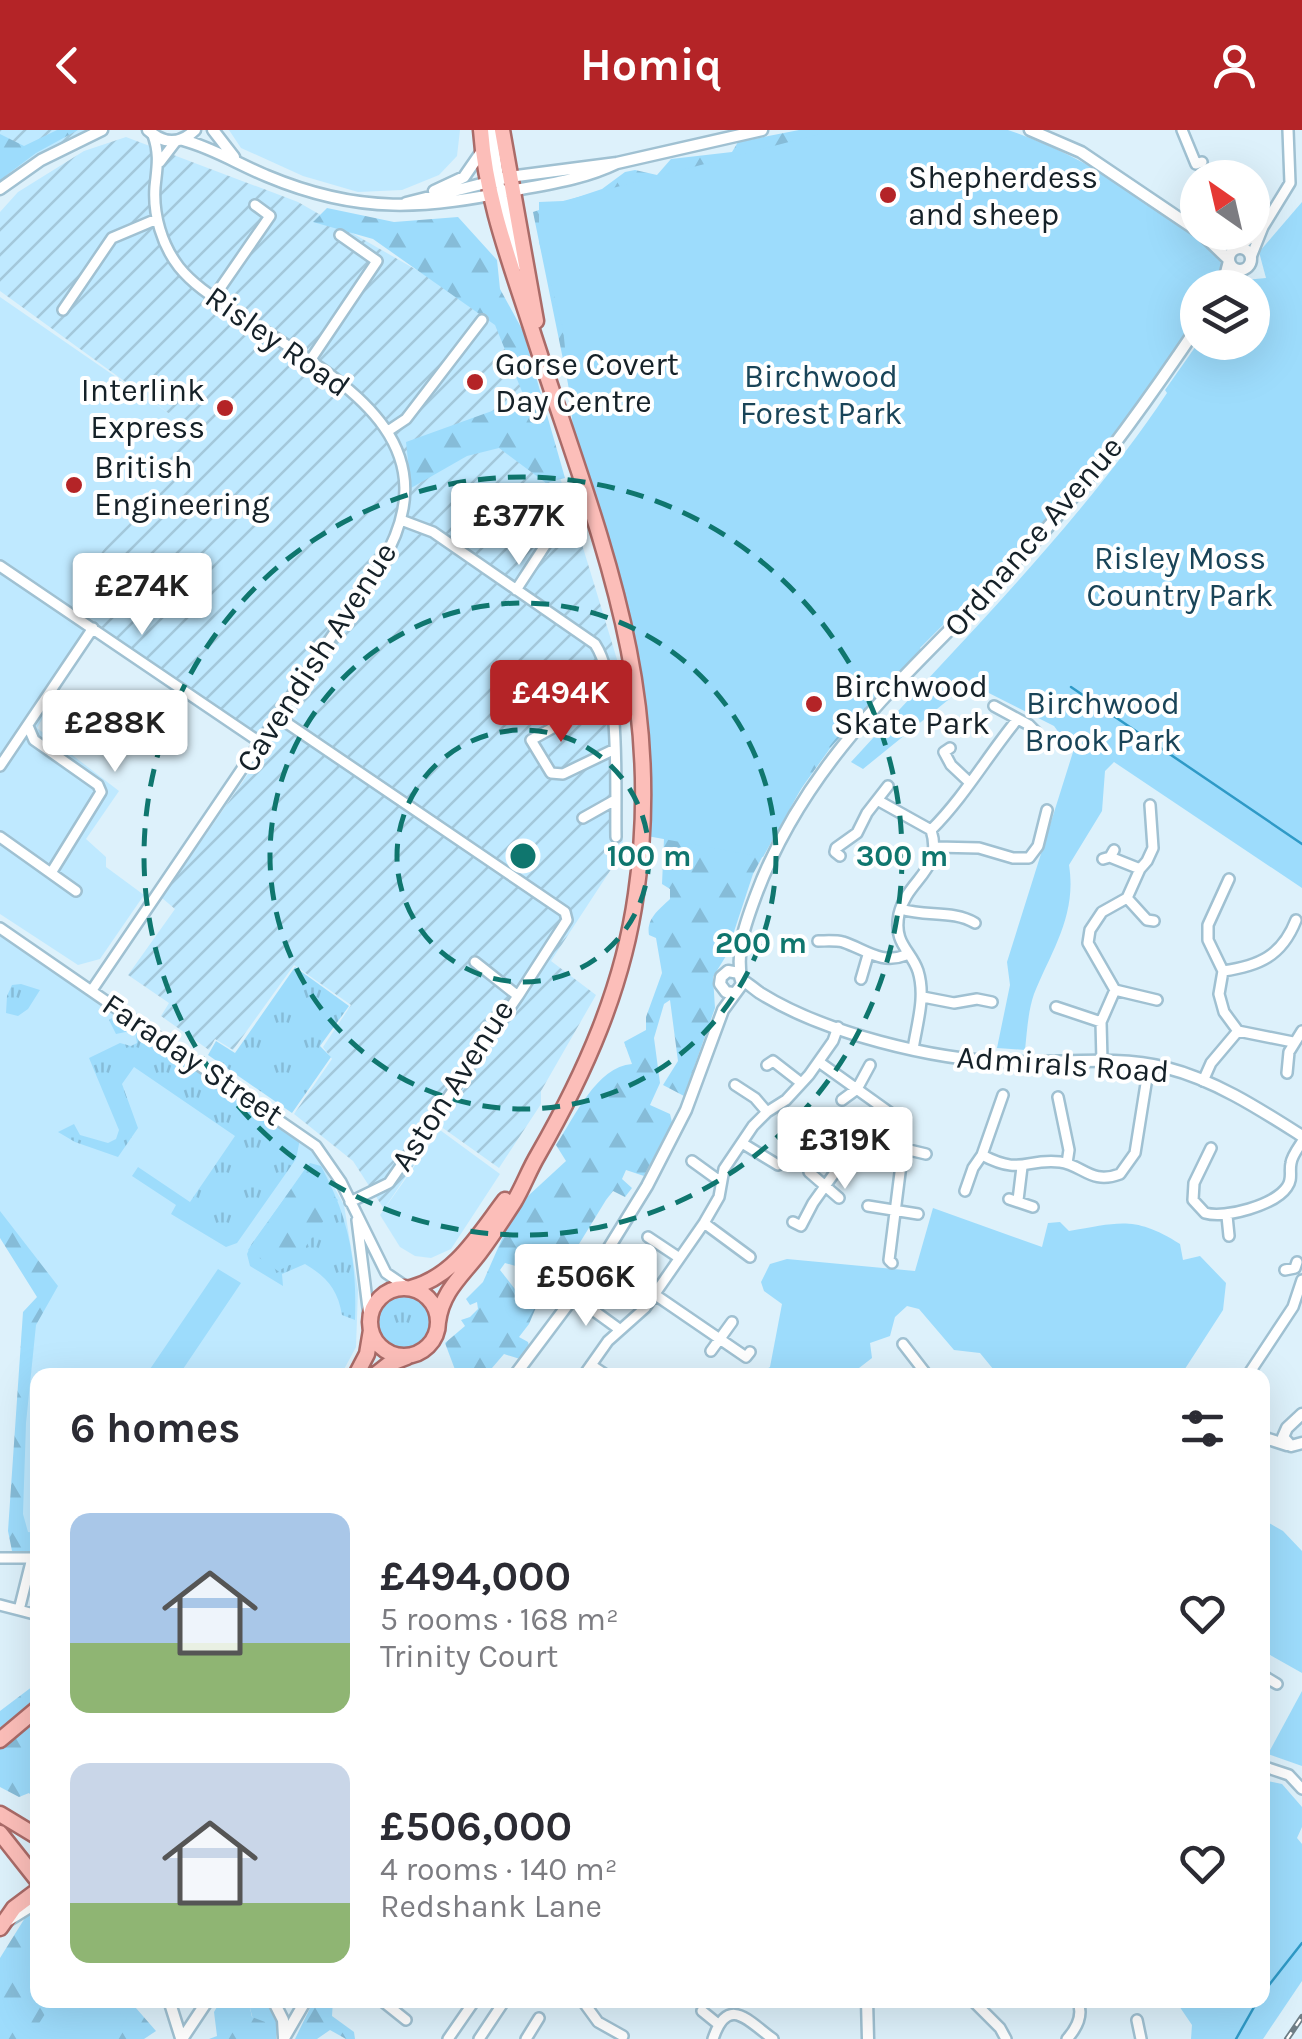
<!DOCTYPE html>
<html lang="en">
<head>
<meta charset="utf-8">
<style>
  :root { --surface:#fff; --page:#f7f7f7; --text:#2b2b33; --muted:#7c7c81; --accent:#b42427 }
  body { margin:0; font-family:Karla,sans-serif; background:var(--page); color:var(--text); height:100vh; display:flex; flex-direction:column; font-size:38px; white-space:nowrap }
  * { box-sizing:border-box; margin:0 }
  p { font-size:32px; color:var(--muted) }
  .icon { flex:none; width:55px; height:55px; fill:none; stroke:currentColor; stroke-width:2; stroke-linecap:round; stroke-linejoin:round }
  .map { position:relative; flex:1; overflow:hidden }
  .side { position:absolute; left:30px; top:1238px; width:1240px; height:640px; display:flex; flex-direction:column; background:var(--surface); border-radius:20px; box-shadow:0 10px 40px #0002 }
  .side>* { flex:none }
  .needle { width:65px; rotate:326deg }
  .buttons { position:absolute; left:1180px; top:30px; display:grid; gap:20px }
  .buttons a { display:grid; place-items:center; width:90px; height:90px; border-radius:50%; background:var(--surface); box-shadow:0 10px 40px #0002; font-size:50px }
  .price { position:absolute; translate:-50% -85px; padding:0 22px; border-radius:10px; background:#fff; color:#222; font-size:32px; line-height:65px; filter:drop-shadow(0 2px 5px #0008) }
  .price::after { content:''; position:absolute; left:50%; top:60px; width:30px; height:22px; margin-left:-15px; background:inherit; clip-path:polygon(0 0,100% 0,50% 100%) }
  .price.active { background:var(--accent); color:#fff }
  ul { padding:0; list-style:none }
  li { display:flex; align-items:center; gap:30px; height:250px; padding:0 40px }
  li span { display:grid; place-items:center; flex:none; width:280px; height:200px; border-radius:20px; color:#555 }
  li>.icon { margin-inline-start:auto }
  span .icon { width:120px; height:120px; fill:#fffc; stroke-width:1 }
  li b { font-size:42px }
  h2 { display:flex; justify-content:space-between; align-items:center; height:120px; padding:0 40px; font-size:42px }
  header { display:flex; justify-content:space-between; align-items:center; height:130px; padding:0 40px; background:var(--accent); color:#fff; font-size:45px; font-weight:700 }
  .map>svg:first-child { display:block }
  .built { fill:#bfe9ff }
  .industrial { fill:url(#industrial-furrows) }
  .grass { fill:url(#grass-tufts) }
  .forest { fill:url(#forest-firs) }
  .park { fill:#9ddcfc }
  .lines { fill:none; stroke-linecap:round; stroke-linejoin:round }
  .stream { stroke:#2f9ac7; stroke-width:2.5 }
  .minor-casing { stroke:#a0c1d2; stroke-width:14 }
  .tertiary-casing { stroke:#a0c1d2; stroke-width:15 }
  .primary-casing { stroke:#aa6b68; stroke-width:19 }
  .minor { stroke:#fff; stroke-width:9 }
  .tertiary { stroke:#fff; stroke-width:10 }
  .primary { stroke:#fcbeb9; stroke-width:14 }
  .rail-casing { stroke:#6e7e86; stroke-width:6 }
  .rail { stroke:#fff; stroke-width:2.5; stroke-dasharray:8; stroke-linecap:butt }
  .ring { fill:none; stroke:#0f766e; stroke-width:5; stroke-dasharray:18 12 }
  .poi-dot { fill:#b42427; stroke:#fff; stroke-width:4 }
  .labels { text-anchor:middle; stroke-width:8; stroke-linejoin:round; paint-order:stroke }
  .poi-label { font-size:32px; fill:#152128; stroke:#fff; text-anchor:start }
  .street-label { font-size:32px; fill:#152128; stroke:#fff }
  .park-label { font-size:32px; fill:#194458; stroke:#fff }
  .centre { fill:#0f766e; stroke:#fff; stroke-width:5 }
  .ring-label { font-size:30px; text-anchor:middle; font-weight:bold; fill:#0f766e; stroke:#fff; stroke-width:8; stroke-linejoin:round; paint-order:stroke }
</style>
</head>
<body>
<header><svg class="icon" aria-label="back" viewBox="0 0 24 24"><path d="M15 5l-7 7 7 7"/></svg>Homiq<svg class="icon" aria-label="person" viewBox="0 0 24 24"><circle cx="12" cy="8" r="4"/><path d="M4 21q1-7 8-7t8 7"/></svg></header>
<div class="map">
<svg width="1302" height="1909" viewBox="0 0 1302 1909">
  <defs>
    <pattern id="industrial-furrows" width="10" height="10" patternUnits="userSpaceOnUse" patternTransform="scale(2.5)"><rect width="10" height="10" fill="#bfe9ff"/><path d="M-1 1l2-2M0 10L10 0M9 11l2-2" fill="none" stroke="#a3c8db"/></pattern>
    <pattern id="grass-tufts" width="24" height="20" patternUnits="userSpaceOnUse" patternTransform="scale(2.5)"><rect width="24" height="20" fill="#9ddcfc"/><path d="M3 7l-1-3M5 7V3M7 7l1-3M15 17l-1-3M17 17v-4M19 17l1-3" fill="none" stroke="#86bcd8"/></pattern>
    <pattern id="forest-firs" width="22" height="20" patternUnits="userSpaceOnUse" patternTransform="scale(2.5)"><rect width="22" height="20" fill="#9ddcfc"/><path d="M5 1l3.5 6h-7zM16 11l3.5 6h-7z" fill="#86bcd8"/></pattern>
  </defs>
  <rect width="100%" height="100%" fill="#ddf1fb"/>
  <path class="built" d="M229 0H460L457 26 439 45 402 60 358 62 303 46 241 18Z
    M0 167 190 298 68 471 97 495 37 598 119 661 86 709 106 727V737L144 765 100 829 78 835 0 784Z
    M0 802 301 1007 322 1035 344 1075 358 1160 356 1217 341 1245H38L37 1413 14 1415 22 1200 49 1157 0 1085Z
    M440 1000 500 1044 451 1119 431 1128 415 1126 400 1117 380 1085Z"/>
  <path class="industrial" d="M0 0H86L0 50Z
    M126 7 298 72 495 185 514 216 574 388 619 536 623 721 551 831 596 865 541 961V974L499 1038 440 996 384 1079 353 1031 294 984 332 929 323 917 351 875 294 835 233 920 215 909 209 920 161 886 169 873 128 845 175 779 162 768 268 615 67 472 189 298 0 161V82L18 62 84 21Z"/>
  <path class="grass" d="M295 837 349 876 320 916 331 927 292 983 208 925 216 911 235 923Z
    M21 854 40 860 28 879 18 886 6 883 7 866 12 855Z
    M118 884 135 899 300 1009 296 1029 237 1113 226 1117 171 1084 176 1075 132 1046 138 1037 190 1072 235 1006 134 937 122 954 138 998 118 1027 75 1012 58 1002 74 994 80 1005 108 1013 116 1009 119 1000 89 928 120 913 131 916 137 913 135 900 116 904 109 890Z
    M310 1033 321 1036C349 1088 357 1131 355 1190L342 1185C338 1160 327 1147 305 1134L282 1144 283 1156 250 1136 247 1124 251 1115Z
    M377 1192a27 27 0 1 1 54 0a27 27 0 1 1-54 0Z
    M242 1870H265C276 1881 279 1893 276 1909H258L250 1878Z"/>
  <path class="forest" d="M57 0H78L36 23 0 50V4L24 16Z
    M799 0H904L910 508 921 519 831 617 798 663 766 720 753 744 726 826 713 847 715 878 684 966 663 955 678 931 670 870 664 874 654 908 660 953 650 975 670 984 672 992 644 1046 626 1040 622 1049 632 1058 625 1067 613 1061 606 1070 568 1132 576 1147 566 1159 554 1152 545 1166 524 1156 519 1137 505 1133 500 1140 518 1163 529 1165 537 1175 529 1194 519 1207 528 1212 530 1219 520 1229 504 1224 486 1245H457L445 1213 465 1196 461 1190 470 1187 478 1179 477 1172 470 1175 466 1169 483 1152 516 1077 566 1031 556 1015C574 988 597 936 632 934L624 912 646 900V887L662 843 656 808 649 805C646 788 660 779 670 769V759L662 754 666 663 636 500 579 308 533 82 602 59 625 42 635 40 657 45 671 29 732 22 738 12Z
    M327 78 394 92 458 87 497 130 500 159 523 201 565 348 546 353 499 318 467 326 411 358 406 312 525 269 495 195 373 109 313 92Z
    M305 1039 338 1070 295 1132 278 1141 248 1120Z
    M0 1081 58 1156 36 1195 26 1293 23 1384 28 1402 37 1403V1421H12L8 1401 23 1182 37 1167 0 1108Z
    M37 1553V1572L0 1602V1581Z
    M37 1588V1673L29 1663 19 1667 0 1657V1618Z
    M33 1775 37 1776 38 1870H129L156 1901 144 1909H0V1828Z
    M221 1870H242L250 1878 252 1887 265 1892 266 1902 259 1909H209L217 1906 214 1882Z
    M314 1870H333L332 1886 354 1902 355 1909H346L330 1900 317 1909H295Z"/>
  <path class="park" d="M835 0H1008C1087 26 1146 71 1214 118 1222 133 1226 142 1216 157L1198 158 1197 188 1142 268 1032 406 870 568 816 632 763 727 647 706 642 565 631 496 575 318 563 198 539 112V72L563 71Z
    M1302 72V758L1114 632 1105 641 1102 681 1069 735C1077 785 1052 820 1034 864 1028 881 1027 902 1025 920L997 918 1010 855 1007 832 1073 622 1054 596 969 553 863 639 851 632C957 516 1080 394 1167 263L1165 260 1198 213 1252 212V158L1236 157 1245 150 1266 148 1259 122Z
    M933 1078 1042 1117 1048 1093 1060 1092 1069 1101C1119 1093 1134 1085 1180 1114L1183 1130 1200 1126 1226 1153 1223 1180 1181 1245H998L980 1223 954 1220 919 1179 907 1176 895 1187 890 1206 870 1213 872 1228 850 1245H757L770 1237 782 1174 764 1161 761 1152 770 1134 787 1129 915 1141Z
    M218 1139 241 1153 179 1245H146Z
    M1262 1389 1283 1401 1302 1421V1543L1263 1521Z
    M1302 1561V1636L1268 1624Z
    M1263 1650 1282 1654 1302 1677V1697L1297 1708 1302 1714V1851L1263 1909H1191L1192 1895 1175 1870H1262Z
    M54 1870H98L127 1888 113 1909H29Z"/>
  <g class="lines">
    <path class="stream" d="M1071 557 1302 714
      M1262 1864 1302 1813
      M1236 1909 1258 1870"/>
    <defs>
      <path id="minor" d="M1182 0 1196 34 1202 32
        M160 32 176 11
        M1239 118 1259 100
        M1251 127 1263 97 1290 53 1288 0
        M214 167 270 86 255 75
        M63 180 112 108 157 89
        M309 232 377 131 340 105
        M388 301 406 289 482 190
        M401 390 433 402 595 514C621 554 615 658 616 707
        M0 436 261 613
        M516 460 550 408
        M610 566 531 610 551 643 563 644 615 619
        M994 576 1029 595 1038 604
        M278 587 565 782 567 790 518 866
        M28 596 34 610 98 655 101 662 51 743
        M950 618 944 622 951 635 968 651
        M0 636 93 498
        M879 671 931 700
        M583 688 615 670
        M0 707 76 761
        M936 717 979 718 1013 728H1029L1038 716 1047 680
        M840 726 835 722 836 718 857 703 867 683 888 656
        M1110 727 1140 739
        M1103 729 1110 727 1114 720
        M1127 768 1147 790 1154 791
        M901 779C926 787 953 780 975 793
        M0 798 316 1016 341 1052 386 1143 408 1158
        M818 811C826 811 835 810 843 812 865 819 881 835 906 825
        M1223 841C1259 836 1282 826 1296 790
        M861 849 868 825
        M92 860 381 434C459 304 329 245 239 184 218 170 195 157 179 137 162 115 153 85 155 57 157 37 160 25 153 5
        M1115 860 1157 870
        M923 867 954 873 977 869 992 872
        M1056 877 1101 892
        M1238 901 1293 912
        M913 919C917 893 926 867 918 841 911 820 893 814 899 784 907 749 944 741 931 700 964 667 986 628 1016 591
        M1102 931 1101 892 1115 860 1088 813 1090 800 1102 782 1127 768 1140 739 1147 731 1153 718 1150 675
        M819 932 893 985 905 1003 889 1130 892 1133
        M767 935 773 931 800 952
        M1287 943 1289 922 1302 901
        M1203 951 1211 933 1238 901 1224 882 1219 864 1223 841 1208 810V795L1229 749
        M735 955 755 968 767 982
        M1058 967 1069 1020 1067 1033
        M842 970 857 959 870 935
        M742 1013 778 1035
        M1211 1018 1194 1053 1193 1070 1205 1083C1225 1089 1275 1075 1287 1057 1293 1049 1289 1042 1291 1033 1292 1026 1298 1018 1302 1012
        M905 1019 926 1024
        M982 1025C1022 1046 1025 1028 1060 1032 1083 1035 1091 1055 1120 1044L1135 1023 1149 935
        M692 1031 721 1052
        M809 1042 839 1068
        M965 1061 973 1038 982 1025 1003 965
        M1009 1069 1033 1077
        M1018 1070 1022 1037
        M350 1072 389 1053 518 866 475 832
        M868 1076 918 1084
        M1227 1086 1229 1106
        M357 1090 370 1194
        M793 1092 801 1096 813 1073 881 978
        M704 1093 750 1127
        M648 1107 678 1127
        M1285 1140 1295 1138 1297 1132
        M654 1164 746 1227 750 1222
        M575 1167 619 1199
        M903 1214 927 1245
        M711 1221 732 1192
        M591 1235 606 1245
        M584 1245 608 1211 645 1178 704 1093 719 1067 724 1039 753 996 767 982 786 970 809 945 833 911 838 897
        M1248 1245 1293 1177 1302 1150
        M0 1428H37
        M32 1428 19 1480 38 1485
        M0 1475 19 1480
        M1262 1545 1277 1554
        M1262 1636 1289 1645 1302 1659
        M381 1870 406 1890
        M582 1870 598 1892 623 1906
        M972 1870 1000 1898 1006 1909
        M702 1881 718 1894
        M1137 1890 1141 1909
        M448 1909 475 1870
        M479 1909 505 1870
        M526 1909 539 1888
        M713 1909C728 1864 748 1891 773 1909
        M1067 1909C1077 1898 1084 1884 1077 1870"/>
      <path id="tertiary" d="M148 0C163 14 180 15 195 0
        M213 0 234 27
        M491 0 499 53
        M1030 0 1081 22 1198 101
        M183 10C213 18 238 34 267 46 360 85 425 79 521 59 554 53 586 48 617 33
        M0 59 41 30 102 0
        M501 59 517 135
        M434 61 464 47 482 21
        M406 73 509 47 617 33 762 0
        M1200 102 1229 130
        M1229 129a11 11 0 1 1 22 0a11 11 0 1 1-22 0Z
        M1222 158 1229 131
        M741 847C736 818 746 792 756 765 814 609 941 519 1047 398 1102 335 1151 266 1198 196
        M742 850C749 854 754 859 760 863 824 903 933 930 1008 932 1060 934 1115 925 1167 938 1215 950 1261 980 1302 1006
        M515 1245 602 1129 647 1056 686 980 723 880 742 854 739 843 728 841 721 847 720 854 726 862 733 863
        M1302 1284 1287 1298 1283 1307 1291 1316 1302 1313
        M1262 1307 1287 1315
        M9 1790 38 1772
        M169 1870 181 1908
        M273 1870 283 1890 284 1907
        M867 1870 868 1909
        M284 1908 306 1870
        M182 1909 208 1870"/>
      <path id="primary" d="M502 0 536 191
        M411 1158C455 1146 479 1104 505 1070
        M370 1192a34 34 0 1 1 68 0a34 34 0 1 1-68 0Z
        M438 1192C442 1161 462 1146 480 1122 492 1106 503 1089 514 1072 523 1057 529 1040 538 1025 585 943 623 858 636 764 667 551 594 395 531 197 510 132 486 70 481 0
        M356 1245 367 1224 371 1200
        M375 1245 389 1234 407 1227
        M0 1610 38 1578
        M0 1684 38 1707
        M0 1703 38 1751
        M0 1798 14 1778 38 1760"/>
    </defs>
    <use href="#minor" class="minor-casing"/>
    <use href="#tertiary" class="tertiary-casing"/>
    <use href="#primary" class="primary-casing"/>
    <use href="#minor" class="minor"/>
    <use href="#tertiary" class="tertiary"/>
    <use href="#primary" class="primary"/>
    <defs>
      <path id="rail" d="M1287 1909 1302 1887"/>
    </defs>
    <use href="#rail" class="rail-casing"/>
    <use href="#rail" class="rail"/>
  </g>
  <g class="ring">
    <circle cx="523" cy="726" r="126"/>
    <circle cx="523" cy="726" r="253"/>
    <circle cx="523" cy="726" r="379"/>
  </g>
  <g class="poi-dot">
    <circle cx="888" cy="65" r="10"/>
    <circle cx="475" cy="252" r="10"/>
    <circle cx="225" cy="278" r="10"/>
    <circle cx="74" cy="355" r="10"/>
    <circle cx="814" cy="574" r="10"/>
  </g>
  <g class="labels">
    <g class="poi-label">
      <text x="908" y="58">Shepherdess<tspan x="908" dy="37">and sheep</tspan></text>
      <text x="495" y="245">Gorse Covert<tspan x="495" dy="37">Day Centre</tspan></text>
      <text x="205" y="271" text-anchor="end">Interlink<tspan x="205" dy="37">Express</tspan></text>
      <text x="94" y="348">British<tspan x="94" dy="37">Engineering</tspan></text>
      <text x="834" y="567">Birchwood<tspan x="834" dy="37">Skate Park</tspan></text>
    </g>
    <g class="street-label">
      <text transform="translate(278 211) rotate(35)" y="11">Risley Road</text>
      <text transform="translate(1033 406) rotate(-49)" y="11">Ordnance Avenue</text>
      <text transform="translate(316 527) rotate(-57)" y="11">Cavendish Avenue</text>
      <text transform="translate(193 929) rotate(34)" y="11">Faraday Street</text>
      <text transform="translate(1063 934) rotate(4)" y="11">Admirals Road</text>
      <text transform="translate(452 955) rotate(-57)" y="11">Aston Avenue</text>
    </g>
    <g class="park-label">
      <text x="821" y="257">Birchwood<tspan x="821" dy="37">Forest Park</tspan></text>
      <text x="1180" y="439">Risley Moss<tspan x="1180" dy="37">Country Park</tspan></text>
      <text x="1103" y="584">Birchwood<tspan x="1103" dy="37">Brook Park</tspan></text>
    </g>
  </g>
  <circle cx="523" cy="726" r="15" class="centre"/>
  <g class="ring-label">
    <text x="649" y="736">100 m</text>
    <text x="902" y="736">300 m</text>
    <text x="761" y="823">200 m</text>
  </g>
</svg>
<div class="buttons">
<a><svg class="needle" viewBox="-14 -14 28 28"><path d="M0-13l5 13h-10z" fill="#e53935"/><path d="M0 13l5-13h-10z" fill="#7c7c81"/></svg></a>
<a><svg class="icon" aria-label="layers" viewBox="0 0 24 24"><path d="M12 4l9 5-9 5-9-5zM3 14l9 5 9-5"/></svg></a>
</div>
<b class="price" style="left:519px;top:438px">£377K</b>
<b class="price" style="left:142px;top:508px">£274K</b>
<b class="price active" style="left:561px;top:615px">£494K</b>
<b class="price" style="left:115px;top:645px">£288K</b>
<b class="price" style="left:845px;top:1062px">£319K</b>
<b class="price" style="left:586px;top:1199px">£506K</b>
<section class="side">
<h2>6 homes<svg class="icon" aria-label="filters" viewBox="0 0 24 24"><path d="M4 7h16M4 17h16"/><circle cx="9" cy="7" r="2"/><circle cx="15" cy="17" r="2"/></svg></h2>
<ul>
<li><span style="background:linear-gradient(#a9c7e8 65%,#8fb573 0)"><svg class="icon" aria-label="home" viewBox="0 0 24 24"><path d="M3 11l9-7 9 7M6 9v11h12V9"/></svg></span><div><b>£494,000</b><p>5 rooms · 168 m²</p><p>Trinity Court</p></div><svg class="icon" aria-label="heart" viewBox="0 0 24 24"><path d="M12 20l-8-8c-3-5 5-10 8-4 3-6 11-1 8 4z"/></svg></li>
<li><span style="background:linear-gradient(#c9d6e8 70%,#8fb573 0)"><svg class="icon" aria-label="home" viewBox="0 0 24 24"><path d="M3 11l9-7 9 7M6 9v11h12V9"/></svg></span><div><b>£506,000</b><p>4 rooms · 140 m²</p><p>Redshank Lane</p></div><svg class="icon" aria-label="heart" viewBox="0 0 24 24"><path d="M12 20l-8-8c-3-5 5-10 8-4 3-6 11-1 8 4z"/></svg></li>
</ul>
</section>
</div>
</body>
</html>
